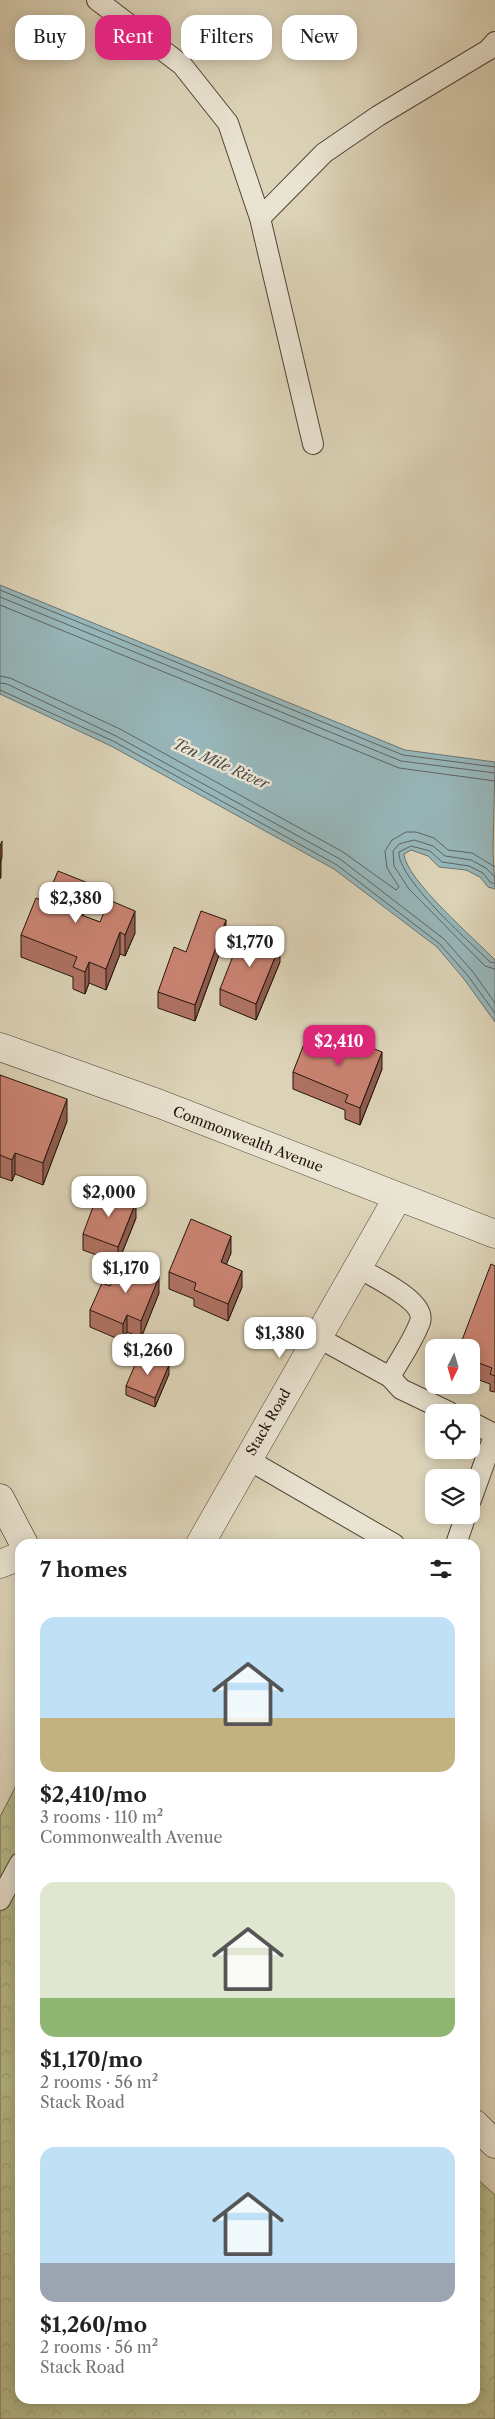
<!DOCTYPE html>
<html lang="en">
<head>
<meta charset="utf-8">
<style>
  :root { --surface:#fff; --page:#f6f6f6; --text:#222; --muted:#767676; --accent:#db2777 }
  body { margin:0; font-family:"Libre Caslon Text",serif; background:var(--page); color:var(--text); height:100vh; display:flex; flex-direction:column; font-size:19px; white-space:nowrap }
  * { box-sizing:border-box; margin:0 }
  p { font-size:16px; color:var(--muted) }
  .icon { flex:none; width:28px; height:28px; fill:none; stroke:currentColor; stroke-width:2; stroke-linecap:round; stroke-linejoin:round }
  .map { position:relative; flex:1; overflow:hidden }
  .details { position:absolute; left:15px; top:1539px; width:465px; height:865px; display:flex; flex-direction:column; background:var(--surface); border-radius:15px; box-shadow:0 2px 12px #0003 }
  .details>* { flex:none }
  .hud { position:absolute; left:15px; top:15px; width:465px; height:45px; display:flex; gap:10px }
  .needle { width:32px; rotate:185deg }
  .fabs { position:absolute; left:425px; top:1339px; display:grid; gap:10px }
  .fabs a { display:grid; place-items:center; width:55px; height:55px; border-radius:10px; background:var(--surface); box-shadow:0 2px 12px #0003; font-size:25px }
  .price { position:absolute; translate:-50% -42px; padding:0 11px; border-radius:10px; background:#fff; color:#222; font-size:16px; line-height:32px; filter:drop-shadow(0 1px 2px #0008) }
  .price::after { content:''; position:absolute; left:50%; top:30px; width:15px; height:11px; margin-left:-8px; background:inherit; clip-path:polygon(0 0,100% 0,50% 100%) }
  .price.active { background:var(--accent); color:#fff }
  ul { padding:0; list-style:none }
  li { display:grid; align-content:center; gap:10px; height:265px; padding:0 25px }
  li span { display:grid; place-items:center; height:155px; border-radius:15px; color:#555 }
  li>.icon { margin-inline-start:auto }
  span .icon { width:90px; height:90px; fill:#fffc; stroke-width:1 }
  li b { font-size:21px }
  h2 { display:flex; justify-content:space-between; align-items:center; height:60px; padding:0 25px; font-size:21px }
  .tag { padding:0 18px; border-radius:15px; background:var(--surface); box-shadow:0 2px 12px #0003; font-size:18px; line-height:45px }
  .tag.active { background:var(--accent); color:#fff }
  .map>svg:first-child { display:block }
  .park { fill:url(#park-crowns); stroke:#6e674b }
  .water { fill:#97b6b9; stroke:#697574 }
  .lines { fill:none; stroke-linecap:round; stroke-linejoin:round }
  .shore { stroke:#5d6462; stroke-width:1 }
  .service-casing { stroke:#524337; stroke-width:22 }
  .minor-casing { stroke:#524337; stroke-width:29 }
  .secondary-casing { stroke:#23130c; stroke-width:29 }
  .service { stroke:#e9e3d1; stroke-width:20 }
  .minor { stroke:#e9e3d1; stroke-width:28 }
  .secondary { stroke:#e9e3d1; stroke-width:28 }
  .wall { fill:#af7263; stroke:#23130c }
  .shaded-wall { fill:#8e5c50; stroke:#23130c }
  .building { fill:#cb8473; stroke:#23130c }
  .labels { text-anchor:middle; stroke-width:5; stroke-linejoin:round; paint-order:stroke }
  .street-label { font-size:14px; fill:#23130c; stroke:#e9e3d1 }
  .water-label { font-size:15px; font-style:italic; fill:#4c4c49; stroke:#e9e3d1 }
</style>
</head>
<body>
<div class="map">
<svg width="495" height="2419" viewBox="0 0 495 2419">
  <defs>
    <pattern id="park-crowns" width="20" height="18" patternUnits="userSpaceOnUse" patternTransform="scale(1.25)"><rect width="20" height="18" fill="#b8bb8a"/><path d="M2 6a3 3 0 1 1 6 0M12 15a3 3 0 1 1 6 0" fill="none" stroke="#9ea076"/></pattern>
  </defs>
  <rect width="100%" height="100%" fill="#ddd4b8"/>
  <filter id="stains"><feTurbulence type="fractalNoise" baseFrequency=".004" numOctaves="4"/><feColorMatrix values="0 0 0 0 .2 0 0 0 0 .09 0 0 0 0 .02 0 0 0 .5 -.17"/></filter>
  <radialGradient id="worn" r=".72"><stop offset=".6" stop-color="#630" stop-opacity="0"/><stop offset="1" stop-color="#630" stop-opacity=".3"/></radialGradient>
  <path class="park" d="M20 1778V2399H475V2177L495 2195V2419H0V1817Z"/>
  <path class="water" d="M0 585 405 750 495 762 493 852 495 889 488 887 480 877 466 870 439 867 428 856 411 850 404 854C406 880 475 939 495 960V1022L464 979 437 947 334 869 111 746 0 694Z"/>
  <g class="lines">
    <path class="shore" d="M0 590 403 755 495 767
      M0 597 401 761 495 773
      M0 605 399 768 495 781
      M0 676 10 678 120 729 343 852 396 890 399 887 387 868 385 851 392 840 406 832H416L434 838 448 850 472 853 495 867
      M0 683 7 684 116 736 340 859 444 939 473 972 495 1003
      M0 690 113 741 337 865 440 944 468 976 495 1013
      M495 877 486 868 471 860 445 856 433 846 414 840 399 844 393 851 394 866 409 889 485 966 495 969
      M495 884 490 882 483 873 469 866 442 862 430 851 411 846 399 852C397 878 469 941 490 962L495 963"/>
    <defs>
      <path id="service" d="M97 0 182 65 228 123 260 218 313 444
        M260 218 324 153 378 116 488 50 495 42
        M357 1267C373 1277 427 1301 420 1322 413 1341 400 1359 390 1377L401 1389 449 1412
        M317 1337 390 1377
        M471 1422 494 1434
        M247 1459 394 1544
        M471 1500 495 1433
        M456 1544 466 1515
        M0 1900 20 1863"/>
      <path id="minor" d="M0 1047 160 1104 495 1234
        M200 1544 398 1197
        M0 1564 20 1556"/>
      <path id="secondary" d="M0 1498 24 1544
        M475 2124 495 2144"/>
    </defs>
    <use href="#service" class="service-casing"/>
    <use href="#minor" class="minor-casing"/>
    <use href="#secondary" class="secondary-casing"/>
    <use href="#service" class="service"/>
    <use href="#minor" class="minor"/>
    <use href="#secondary" class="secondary"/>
  </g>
  <path class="wall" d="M45 902 88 904 83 916 100 922 135 933 125 956 120 954 106 990 89 983 85 994 73 989V977L21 957V935Z
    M226 936 195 1021 158 1008V992L186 952Z
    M238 958 280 962 256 1020 220 1005V989Z
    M382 1069 360 1125 345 1119V1110L293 1089V1072Z
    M0 1075 67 1121 43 1185 15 1174 12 1181 0 1177Z
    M136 1218 118 1263 83 1250V1234Z
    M231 1253 226 1264 242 1287 228 1321 194 1306V1299L169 1289V1272Z
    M495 1266V1392L490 1391V1384L471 1377V1348Z
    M110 1286 159 1293 141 1338 127 1332 123 1341 90 1327V1310Z
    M169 1374 155 1407 126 1395V1386Z"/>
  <path class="shaded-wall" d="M2 841V858L0 862V846Z
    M1 860V877L0 879V862Z
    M88 883V904L76 934V913Z
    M135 911V933L125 956V935Z
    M226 920V936L195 1021V1005Z
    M120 932V954L106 990V969Z
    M280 945V962L256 1020V1004Z
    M89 962V983L85 994V972Z
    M382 1052V1069L360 1125V1108Z
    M67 1099V1121L43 1185V1163Z
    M15 1153V1174L12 1181V1160Z
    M136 1202V1218L118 1263V1247Z
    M231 1236V1253L221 1278V1262Z
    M242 1271V1287L228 1321V1304Z
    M159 1277V1293L141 1338V1321Z
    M127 1315V1332L123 1341V1324Z
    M169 1365V1374L155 1407V1398Z"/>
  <path class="building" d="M58 871 88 883 76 913 100 922 109 900 135 911 125 935 120 932 106 969 89 962 85 972 73 967 77 957 21 935 36 898 45 902Z
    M201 911 226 920 195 1005 158 992 174 947 186 952Z
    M249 932 280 945 256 1004 220 989 233 956 238 958Z
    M308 1034 349 1050 352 1040 382 1052 360 1108 345 1102 348 1095 293 1072Z
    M0 1075 67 1099 43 1163 15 1153 12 1160 0 1155Z
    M100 1188 136 1202 118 1247 83 1234Z
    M191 1219 231 1236 221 1262 242 1271 228 1304 194 1290 196 1283 169 1272Z
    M120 1261 159 1277 141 1321 127 1315 123 1324 90 1310 102 1283 110 1286Z
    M491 1264 495 1266V1376L490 1374 492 1368 471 1360V1348H459Z
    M140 1353 169 1365 155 1398 126 1386Z"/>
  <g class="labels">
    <g class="street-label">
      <text transform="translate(248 1139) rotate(21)" y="5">Commonwealth Avenue</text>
      <text transform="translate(268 1422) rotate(-60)" y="5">Stack Road</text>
    </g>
    <g class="water-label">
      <text transform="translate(221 764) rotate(24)" y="5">Ten Mile River</text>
    </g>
  </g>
  <rect width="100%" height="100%" filter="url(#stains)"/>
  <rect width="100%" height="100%" fill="url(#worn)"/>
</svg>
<div class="fabs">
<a><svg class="needle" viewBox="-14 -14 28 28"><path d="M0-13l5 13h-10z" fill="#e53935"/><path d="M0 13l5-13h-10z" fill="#767676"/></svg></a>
<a><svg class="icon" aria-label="locate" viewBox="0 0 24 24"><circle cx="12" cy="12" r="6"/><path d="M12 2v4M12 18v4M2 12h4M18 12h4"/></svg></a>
<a><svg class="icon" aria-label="layers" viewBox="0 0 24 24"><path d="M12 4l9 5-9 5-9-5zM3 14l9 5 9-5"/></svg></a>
</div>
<b class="price" style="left:76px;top:924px">$2,380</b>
<b class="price" style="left:250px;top:968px">$1,770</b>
<b class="price active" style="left:339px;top:1067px">$2,410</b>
<b class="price" style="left:109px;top:1218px">$2,000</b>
<b class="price" style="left:126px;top:1294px">$1,170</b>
<b class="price" style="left:280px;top:1359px">$1,380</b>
<b class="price" style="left:148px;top:1376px">$1,260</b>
<div class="hud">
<a class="tag">Buy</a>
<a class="tag active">Rent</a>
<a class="tag">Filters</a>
<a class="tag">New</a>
</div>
<section class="details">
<h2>7 homes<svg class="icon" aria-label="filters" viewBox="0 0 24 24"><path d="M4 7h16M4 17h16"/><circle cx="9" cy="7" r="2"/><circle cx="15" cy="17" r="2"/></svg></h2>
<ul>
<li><span style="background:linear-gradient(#bfe0f5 65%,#c2b280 0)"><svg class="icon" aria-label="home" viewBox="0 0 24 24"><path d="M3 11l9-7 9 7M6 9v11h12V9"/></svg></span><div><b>$2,410/mo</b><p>3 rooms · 110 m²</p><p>Commonwealth Avenue</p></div></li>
<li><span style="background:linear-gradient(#dfe7d0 75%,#8fb573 0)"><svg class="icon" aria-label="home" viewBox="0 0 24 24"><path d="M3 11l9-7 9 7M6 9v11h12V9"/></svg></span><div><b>$1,170/mo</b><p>2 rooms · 56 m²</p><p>Stack Road</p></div></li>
<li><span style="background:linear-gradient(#bfe0f5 75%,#9aa5b1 0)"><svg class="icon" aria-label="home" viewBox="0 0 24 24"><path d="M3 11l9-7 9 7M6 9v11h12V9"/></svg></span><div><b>$1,260/mo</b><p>2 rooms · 56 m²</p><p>Stack Road</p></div></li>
</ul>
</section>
</div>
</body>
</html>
